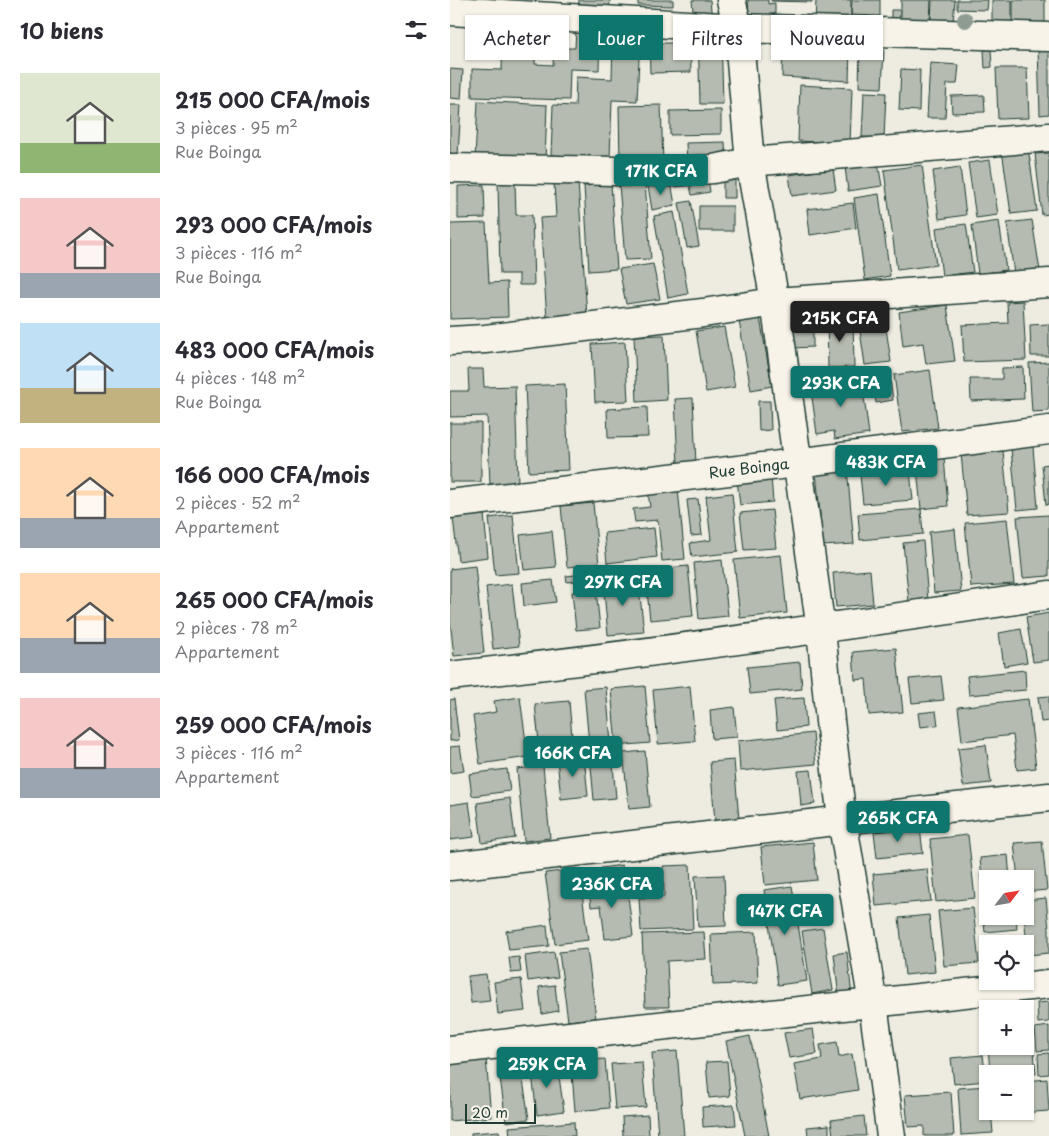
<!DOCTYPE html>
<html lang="fr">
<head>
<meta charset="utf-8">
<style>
  :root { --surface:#fff; --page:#f2f2f3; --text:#2b2b33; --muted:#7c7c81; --accent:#0f766e }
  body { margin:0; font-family:"Playpen Sans",sans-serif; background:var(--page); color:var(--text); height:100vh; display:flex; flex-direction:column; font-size:19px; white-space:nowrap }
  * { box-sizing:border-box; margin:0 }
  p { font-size:16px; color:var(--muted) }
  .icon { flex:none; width:28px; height:28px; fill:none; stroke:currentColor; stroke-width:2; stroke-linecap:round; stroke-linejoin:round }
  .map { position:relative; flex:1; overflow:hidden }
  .details { display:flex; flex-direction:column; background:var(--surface); width:450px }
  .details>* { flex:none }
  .guide { position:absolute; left:15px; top:15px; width:475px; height:45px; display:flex; gap:10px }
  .needle { width:32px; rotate:59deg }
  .tools { position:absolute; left:529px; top:870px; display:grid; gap:10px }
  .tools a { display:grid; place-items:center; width:55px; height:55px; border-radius:0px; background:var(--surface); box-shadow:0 1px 4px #0004; font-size:25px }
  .scale { position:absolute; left:15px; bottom:12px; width:71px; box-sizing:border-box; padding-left:5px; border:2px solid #1f3d34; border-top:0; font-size:14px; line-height:18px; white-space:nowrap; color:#1f3d34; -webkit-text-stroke:4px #f7f3e8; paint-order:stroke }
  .price { position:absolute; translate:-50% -42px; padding:0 11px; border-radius:5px; background:var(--accent); color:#fff; font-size:16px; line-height:32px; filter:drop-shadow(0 1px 2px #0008) }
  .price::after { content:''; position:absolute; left:50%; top:30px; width:15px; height:11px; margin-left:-8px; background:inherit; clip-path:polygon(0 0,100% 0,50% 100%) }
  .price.on { background:#222; color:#fff }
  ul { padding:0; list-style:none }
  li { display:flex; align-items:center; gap:15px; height:125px; padding:0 20px }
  li span { display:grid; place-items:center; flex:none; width:140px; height:100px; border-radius:0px; color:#555 }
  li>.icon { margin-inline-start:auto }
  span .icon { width:60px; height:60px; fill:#fffc; stroke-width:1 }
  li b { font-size:21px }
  h2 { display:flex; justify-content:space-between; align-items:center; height:60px; padding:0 20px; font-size:21px }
  .pill { padding:0 18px; border-radius:0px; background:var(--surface); box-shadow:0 1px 4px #0004; font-size:18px; line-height:45px }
  .pill.on { background:var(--accent); color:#fff }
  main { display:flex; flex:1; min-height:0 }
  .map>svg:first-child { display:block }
  .building { fill:#b5bbb0; stroke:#1f3d34 }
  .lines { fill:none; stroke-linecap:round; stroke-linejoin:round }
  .street-casing { stroke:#1f3d34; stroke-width:31 }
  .street { stroke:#f7f3e8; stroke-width:28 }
  .tree { fill:#8f9c92 }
  .labels { text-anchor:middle; stroke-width:4.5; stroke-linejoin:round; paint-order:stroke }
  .street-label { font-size:15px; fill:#1f3d34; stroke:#f7f3e8 }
</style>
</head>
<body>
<main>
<section class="details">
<h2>10 biens<svg class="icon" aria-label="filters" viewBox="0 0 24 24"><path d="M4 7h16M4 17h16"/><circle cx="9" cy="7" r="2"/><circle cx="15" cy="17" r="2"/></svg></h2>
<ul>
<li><span style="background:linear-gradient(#dfe7d0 70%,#8fb573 0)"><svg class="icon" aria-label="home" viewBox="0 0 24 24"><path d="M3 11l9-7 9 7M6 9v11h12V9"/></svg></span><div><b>215 000 CFA/mois</b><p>3 pièces · 95 m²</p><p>Rue Boinga</p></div></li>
<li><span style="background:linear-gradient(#f6c9c9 75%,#9aa5b1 0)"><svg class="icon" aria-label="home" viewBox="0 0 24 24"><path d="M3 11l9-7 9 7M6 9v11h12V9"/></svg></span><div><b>293 000 CFA/mois</b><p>3 pièces · 116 m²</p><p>Rue Boinga</p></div></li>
<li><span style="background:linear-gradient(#bfe0f5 65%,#c2b280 0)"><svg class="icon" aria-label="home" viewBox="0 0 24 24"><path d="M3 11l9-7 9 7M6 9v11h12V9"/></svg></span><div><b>483 000 CFA/mois</b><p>4 pièces · 148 m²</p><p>Rue Boinga</p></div></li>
<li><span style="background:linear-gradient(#ffd9b3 70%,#9aa5b1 0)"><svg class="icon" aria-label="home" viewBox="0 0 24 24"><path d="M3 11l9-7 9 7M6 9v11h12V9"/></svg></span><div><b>166 000 CFA/mois</b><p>2 pièces · 52 m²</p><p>Appartement</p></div></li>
<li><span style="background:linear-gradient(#ffd9b3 65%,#9aa5b1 0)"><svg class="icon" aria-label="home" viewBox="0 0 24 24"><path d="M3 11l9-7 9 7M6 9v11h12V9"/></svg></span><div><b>265 000 CFA/mois</b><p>2 pièces · 78 m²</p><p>Appartement</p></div></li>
<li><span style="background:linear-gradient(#f6c9c9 70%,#9aa5b1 0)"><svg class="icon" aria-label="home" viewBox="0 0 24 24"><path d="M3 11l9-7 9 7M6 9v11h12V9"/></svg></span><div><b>259 000 CFA/mois</b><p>3 pièces · 116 m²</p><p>Appartement</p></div></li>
</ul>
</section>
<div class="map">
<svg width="599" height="1136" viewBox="0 0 599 1136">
  <rect width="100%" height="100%" fill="#eeece1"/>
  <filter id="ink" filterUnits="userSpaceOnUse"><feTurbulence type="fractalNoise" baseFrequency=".02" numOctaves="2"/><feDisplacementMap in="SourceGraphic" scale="10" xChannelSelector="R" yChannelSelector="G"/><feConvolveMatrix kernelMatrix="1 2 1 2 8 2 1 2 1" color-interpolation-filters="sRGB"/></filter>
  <g filter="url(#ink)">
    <path class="building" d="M129 0H160L159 15 128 13Z
      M188 0H223V6L188 5Z
      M242 0H260L262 20 244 22Z
      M298 0H318V4L325 3V26H300Z
      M321 0H362V2L321 1Z
      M366 0H401V23L365 22Z
      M402 0H430V16L401 15Z
      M451 0H481L480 23 451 22Z
      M482 0H505L503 23 481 21Z
      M507 0H538L537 10 507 9Z
      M542 0H562V30L542 29Z
      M563 0H595V23H563Z
      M441 10H450L449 27 441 26Z
      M53 25 86 26 85 64 103 65 104 48H125L126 29 150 30 149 70 120 69 119 100 22 97V69L52 70Z
      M271 31 273 104H250L248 32Z
      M163 36 190 38 187 101 162 100 160 158 101 155 103 105 125 106 126 77 162 79Z
      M199 43H240L241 72 200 73Z
      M333 43 400 47 399 81 332 77Z
      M410 46 434 48 432 88 409 87Z
      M588 49H599V114L590 115Z
      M534 50H541L542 67 535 68Z
      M480 63 509 65 507 84H497L495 118H477Z
      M546 68H577L579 118 548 119Z
      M0 69 13 70 11 99 0 98Z
      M451 69 470 70 469 111 449 110Z
      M350 85 402 88 400 144 348 141Z
      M414 92 436 93 434 138 412 137Z
      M534 95 535 112 502 113 501 96Z
      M28 101 97 105 95 162 25 159Z
      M0 105H11L8 155H0Z
      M211 105 213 162 170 163 169 106Z
      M271 110V134L220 135V111Z
      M275 142 276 163H237L236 143Z
      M578 147 587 211 561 214 552 150Z
      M599 153V214L592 215 585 154Z
      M540 160 548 215 526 218 518 163Z
      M428 163 432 186 398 191 395 167Z
      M472 165 486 265 447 270 434 170Z
      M510 167 516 215 489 219 483 171Z
      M383 169 386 190 342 196 339 175Z
      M273 178H285V198H273Z
      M258 179 260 192 242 195 239 182Z
      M65 182 66 215H82L84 285H69V274H50L48 183Z
      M128 182 137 316 97 319 90 218 106 217 104 183Z
      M221 182 225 205 202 210 198 186Z
      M195 183 201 259 175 260 169 184Z
      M161 184 167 269 139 271 134 186Z
      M34 185 35 218 8 219V186Z
      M429 194 440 276 415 280 404 198Z
      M241 201 249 246 237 248 229 203Z
      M403 203 406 228 360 235 357 209Z
      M249 206H283V231H249Z
      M224 212 238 294 218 298 204 216Z
      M582 220 590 271 564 274 557 223Z
      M549 221 556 270 528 274 522 225Z
      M36 223 39 283 57 282 58 317 0 319V224Z
      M516 224 523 272 492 276 486 228Z
      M203 264 210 299 176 304 169 269Z
      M573 301 576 360 514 362 512 325 558 323 557 302Z
      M497 305 505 361 476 364 473 343 453 346 449 312Z
      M343 314H363V347L343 348Z
      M310 318 322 386 301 390 289 321Z
      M403 318 404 367 378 368 377 319Z
      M599 324V356H581L580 325Z
      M274 327 285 387 256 392 246 331Z
      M436 328 441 362 415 365 410 331Z
      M214 335 217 400 187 402 184 336Z
      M175 342 178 401 145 402 142 344Z
      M599 362V411L582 412 579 363Z
      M573 367 574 399 521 401 520 379H552V368Z
      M18 369H33L34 387 65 386 68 483 40 484 37 416 0 417V391H19Z
      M480 370 488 428 452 432 444 375Z
      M439 372 443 400 426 403 422 374Z
      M411 375 419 434 385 439 384 431 367 434 361 390 382 387 381 379Z
      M115 384 119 470 79 472 75 386Z
      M243 398 246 465H228L225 399Z
      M308 401H320L321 430 309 431Z
      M197 407 198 437 158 438 157 409Z
      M0 423H31V482H0Z
      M583 447 588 508 567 510 561 449Z
      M553 451 559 512 517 515 511 454Z
      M494 457 498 506 471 509 466 459Z
      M599 464V504L596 505 592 465Z
      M397 468 404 544 373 546 366 471Z
      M460 471 463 500 413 504 410 475Z
      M321 477 323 502 290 505 287 480Z
      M228 489 235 559 212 561 208 520 185 522 183 509 200 507 198 492Z
      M282 493 288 552 242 557 240 543 261 540 256 496Z
      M248 499 252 535 241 536 237 500Z
      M143 503 149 564 117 567 111 506Z
      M471 509 473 534 410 540 408 514Z
      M322 510 326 548 294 550 290 513Z
      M34 514 38 557 8 561 3 517Z
      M63 515 69 573 45 575 39 518Z
      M599 515V576L573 578 567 517Z
      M557 519 564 584 521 587 515 523Z
      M204 528 207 557 157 563 154 533Z
      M505 529 511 591 484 593 479 532Z
      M102 531 106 567 74 570 70 535Z
      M473 541 478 600 459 602 453 543Z
      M331 555 337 613 290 618 284 560Z
      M272 560 278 616 249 619 244 563Z
      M25 566 34 653 4 656 0 620V569Z
      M238 566 243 616 200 620 195 570Z
      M420 570 423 604 386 607 383 573Z
      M134 574 135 580 117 582 116 576Z
      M188 578 194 632 158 635 153 581Z
      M103 580 106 602 74 606 72 583Z
      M62 584 69 646 43 649 36 587Z
      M146 590 150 628 126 630 122 592Z
      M599 613V660L583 662 576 617Z
      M571 629 577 662 554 666 549 633Z
      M446 648 453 712 419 715 416 679 405 680 403 652Z
      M350 662 352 689 300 694 297 667Z
      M575 670 576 690 519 695 517 676Z
      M491 676 494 700 462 703 459 679Z
      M195 686 200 743 166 746 161 689Z
      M240 686 245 741 208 744 203 690Z
      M156 687 166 798 144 800 134 689Z
      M599 696V721L591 722 588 697Z
      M70 697 78 757 30 764 23 716 46 712 44 701Z
      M354 698 356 727 327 730 324 700Z
      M4 699 9 740 0 741V700Z
      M578 699 586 768 567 770 563 735 512 741 508 707Z
      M119 701 123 749 90 752 85 704Z
      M284 707 287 737 262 739 260 710Z
      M486 711 488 725 470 727 468 713Z
      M363 733 366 764 290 771 288 741Z
      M536 745 541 783 513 786 508 748Z
      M10 746 14 771 0 773V747Z
      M195 751 200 807 179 809 173 753Z
      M134 756 138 796 111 799 107 759Z
      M284 760 289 820 265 822 260 762Z
      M93 766 100 838 74 841 67 769Z
      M57 769 60 791 22 796 19 774Z
      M361 770 365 804 351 806 348 771Z
      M60 798 65 838 32 843 27 803Z
      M19 802 24 837 0 840V805Z
      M470 828 473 853 427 858 424 832Z
      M518 835 525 898 486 902 480 839Z
      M592 841 597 890 575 892V879H568L564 843Z
      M363 842 367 880 315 885 311 847Z
      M558 855 560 879H538V900H534L530 858Z
      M172 865 174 878 153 881 151 868Z
      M240 865 243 929 191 931 189 898 214 897 213 866Z
      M129 869 138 940 105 944 95 873Z
      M477 869 481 901 426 906 423 874Z
      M145 872 148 892 177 888 183 936 155 939 151 906 141 907 137 873Z
      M274 875 276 926 248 927 245 876Z
      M342 886 357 981 328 985 314 890Z
      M596 898 599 929V953L578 955 574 916H575V900Z
      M532 905H538V916H566L567 929 535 932Z
      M523 908 529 963 494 966 488 911Z
      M479 915 485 972 455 975 449 918Z
      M97 925 99 946 59 950 56 931Z
      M373 928 383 990 362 994 352 931Z
      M254 932 256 959 217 961 219 1007H195L192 934Z
      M306 932 308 983 263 985 261 934Z
      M137 949 146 1018 118 1021 109 952Z
      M104 952 108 977 78 981 75 956Z
      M397 952 402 996 389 998 384 954Z
      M69 957 71 972 61 973 59 958Z
      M36 974 40 1001 21 1003 18 976Z
      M71 979 75 1011 48 1014 44 982Z
      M105 985 108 1011 92 1014 89 987Z
      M599 1002V1022L588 1023 587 1003Z
      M599 1026V1050L587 1051 585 1028Z
      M575 1028H582L586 1074H540L538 1046H575Z
      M363 1029 367 1054 339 1058 334 1033Z
      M300 1036 319 1136H295L276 1041Z
      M387 1042 389 1057 402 1054 408 1090 350 1099 344 1064 372 1059 370 1045Z
      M227 1051 234 1136H208L202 1053Z
      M599 1053V1074L589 1075 588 1054Z
      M533 1055 536 1081 504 1084 501 1058Z
      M36 1058 41 1117 0 1121V1061Z
      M155 1059 159 1108 125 1111 121 1061Z
      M277 1061 280 1096 259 1098 256 1062Z
      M192 1062 196 1107 165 1109 161 1064Z
      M107 1063 114 1111 87 1115 81 1066Z
      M71 1067 79 1119 56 1122 49 1070Z
      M597 1079 599 1111 556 1114 555 1111H575V1081Z
      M538 1086V1111H541L543 1133 511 1135 508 1088Z
      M501 1092 504 1136H474V1126L458 1127 455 1095Z
      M284 1105 286 1125 253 1127 252 1107Z
      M198 1115 199 1136H173L172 1117Z
      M414 1116 416 1136H383L381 1120Z
      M124 1122 125 1136H60L59 1127Z
      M379 1125V1136H358L357 1127Z
      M49 1131 50 1136H21V1133Z"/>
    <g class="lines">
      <defs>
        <g id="street">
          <path d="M281 0 288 28 300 162 325 302 371 630 380 721 392 819 423 1004 441 1136"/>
          <path d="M0 11 288 28 599 37"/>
          <path d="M0 168 223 172 263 169 300 162 599 137"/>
          <path d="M0 341 35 339 253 313 325 302 599 283"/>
          <path id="s1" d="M0 504 347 463 599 430"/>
          <path d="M0 676C200 654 400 625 599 595"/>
          <path d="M0 866C200 844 399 818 599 797"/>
          <path d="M0 1050 162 1031 599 984"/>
        </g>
      </defs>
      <use href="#street" class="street-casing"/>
      <use href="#street" class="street"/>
    </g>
    <circle class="tree" cx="515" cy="20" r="8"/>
  </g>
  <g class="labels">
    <g class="street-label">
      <text dy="5" stroke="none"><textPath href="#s1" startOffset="301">Rue Boinga</textPath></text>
    </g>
  </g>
</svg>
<div class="tools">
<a><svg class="needle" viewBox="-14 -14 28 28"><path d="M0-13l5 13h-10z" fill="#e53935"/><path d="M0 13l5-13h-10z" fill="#7c7c81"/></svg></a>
<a><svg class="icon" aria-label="locate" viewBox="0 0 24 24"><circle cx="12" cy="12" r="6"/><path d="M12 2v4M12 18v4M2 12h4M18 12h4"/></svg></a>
<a>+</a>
<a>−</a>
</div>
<div class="scale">20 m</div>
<b class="price" style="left:211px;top:196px">171K CFA</b>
<b class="price on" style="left:390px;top:343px">215K CFA</b>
<b class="price" style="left:391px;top:408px">293K CFA</b>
<b class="price" style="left:436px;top:487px">483K CFA</b>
<b class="price" style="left:173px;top:607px">297K CFA</b>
<b class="price" style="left:123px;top:778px">166K CFA</b>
<b class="price" style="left:448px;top:843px">265K CFA</b>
<b class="price" style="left:162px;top:909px">236K CFA</b>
<b class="price" style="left:335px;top:936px">147K CFA</b>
<b class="price" style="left:97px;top:1089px">259K CFA</b>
<div class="guide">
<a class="pill">Acheter</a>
<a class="pill on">Louer</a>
<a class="pill">Filtres</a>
<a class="pill">Nouveau</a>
</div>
</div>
</main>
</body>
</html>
